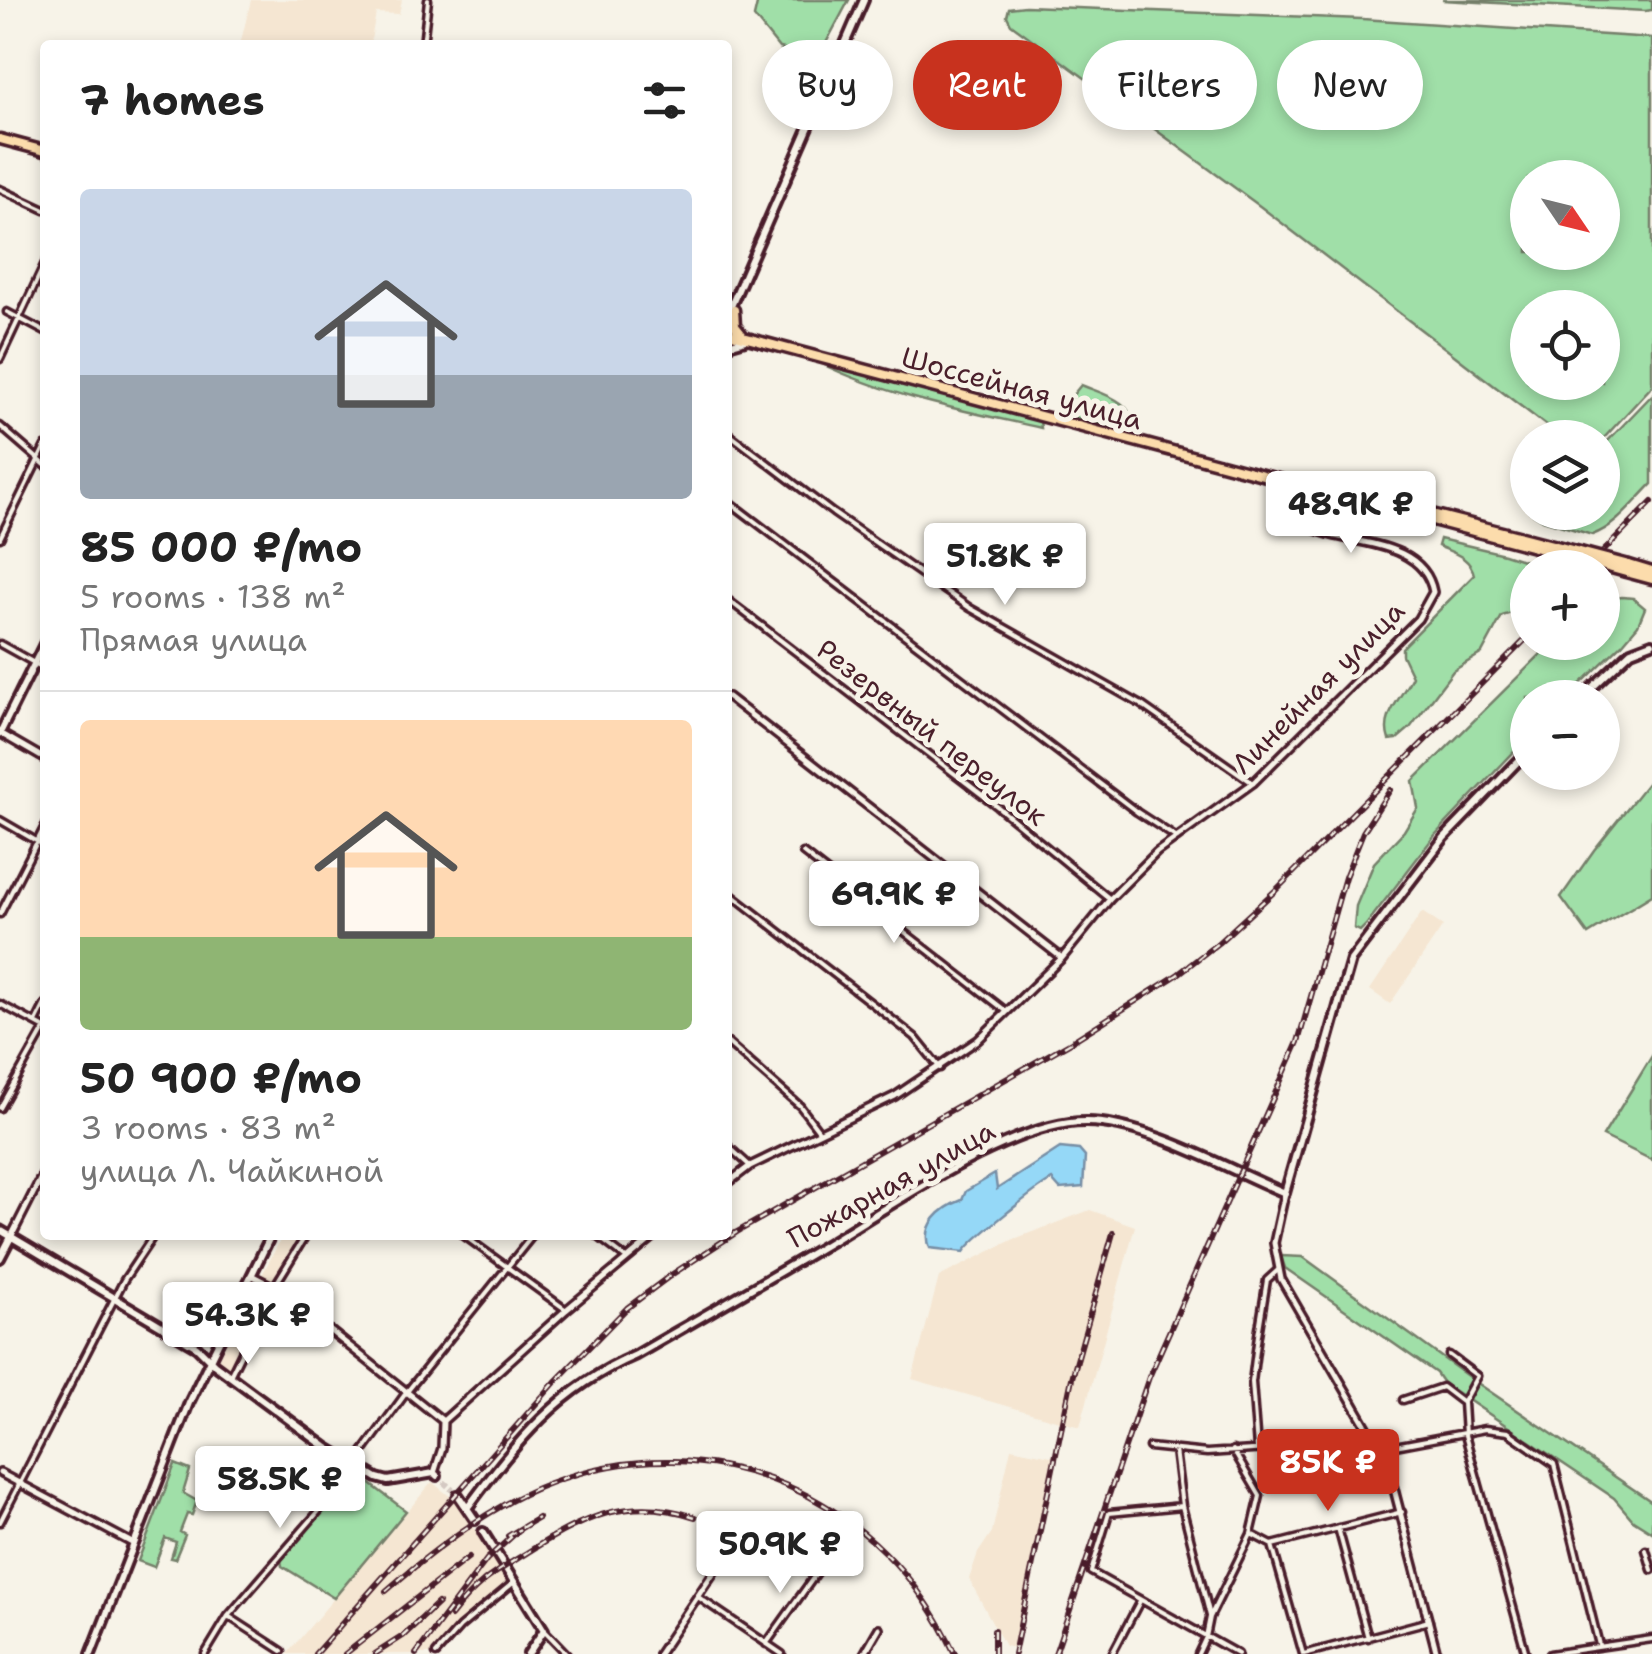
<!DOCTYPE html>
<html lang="en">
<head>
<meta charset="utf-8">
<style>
  :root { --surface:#fff; --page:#f6f6f6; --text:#222; --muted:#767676; --line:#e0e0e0; --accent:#c8321e }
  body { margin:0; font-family:"Shantell Sans",sans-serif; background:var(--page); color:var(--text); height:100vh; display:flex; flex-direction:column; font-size:38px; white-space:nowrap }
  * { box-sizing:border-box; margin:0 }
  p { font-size:32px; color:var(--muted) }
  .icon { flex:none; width:55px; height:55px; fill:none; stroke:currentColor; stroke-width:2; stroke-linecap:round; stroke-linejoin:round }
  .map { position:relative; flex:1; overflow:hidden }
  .drawer { position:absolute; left:40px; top:40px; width:692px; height:1200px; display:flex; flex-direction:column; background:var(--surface); border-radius:10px; box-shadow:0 5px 15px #0003 }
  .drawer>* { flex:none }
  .banner { position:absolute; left:762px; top:40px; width:738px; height:90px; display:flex; gap:20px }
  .needle { width:65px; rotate:125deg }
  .controls { position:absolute; left:1510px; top:160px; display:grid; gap:20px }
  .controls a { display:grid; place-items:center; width:110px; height:110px; border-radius:50%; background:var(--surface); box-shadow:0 5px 15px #0003; font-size:50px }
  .price { position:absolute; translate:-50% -85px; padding:0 22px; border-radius:10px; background:#fff; color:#222; font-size:32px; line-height:65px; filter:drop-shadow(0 2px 5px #0008) }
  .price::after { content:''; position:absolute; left:50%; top:60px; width:30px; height:22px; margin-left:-15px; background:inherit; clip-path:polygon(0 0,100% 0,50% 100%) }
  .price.current { background:var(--accent); color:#fff }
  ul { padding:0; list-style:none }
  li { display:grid; align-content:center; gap:20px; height:530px; padding:0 40px }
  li+li { border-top:2px solid var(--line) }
  li span { display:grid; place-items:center; height:310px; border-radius:10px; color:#555 }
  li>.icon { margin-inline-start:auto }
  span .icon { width:180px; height:180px; fill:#fffc; stroke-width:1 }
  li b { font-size:42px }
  h2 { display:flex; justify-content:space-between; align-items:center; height:120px; padding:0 40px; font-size:42px }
  .chip { padding:0 35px; border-radius:45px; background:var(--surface); box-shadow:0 5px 15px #0003; font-size:35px; line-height:90px }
  .chip.current { background:var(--accent); color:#fff }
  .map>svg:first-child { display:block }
  .built { fill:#f5e6d2 }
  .green { fill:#a0dfa8; stroke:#757f6a; stroke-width:2.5; fill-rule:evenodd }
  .water { fill:#95d8f7; stroke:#778ea5; stroke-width:2.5 }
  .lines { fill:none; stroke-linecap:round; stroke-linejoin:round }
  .secondary-tunnel { stroke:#d4c9c2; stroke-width:6; stroke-dasharray:6 3; stroke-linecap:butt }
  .minor-casing { stroke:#4a1f2b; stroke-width:11 }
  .tertiary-casing { stroke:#4a1f2b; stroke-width:12 }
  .secondary-casing { stroke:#4a1f2b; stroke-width:14 }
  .trunk-casing { stroke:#4a1f2b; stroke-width:15 }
  .minor { stroke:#f7f3e8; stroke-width:4 }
  .tertiary { stroke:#f7f3e8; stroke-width:5 }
  .secondary { stroke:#f7f3e8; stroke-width:6 }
  .trunk { stroke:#fcdcac; stroke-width:8 }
  .rail-casing { stroke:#4a1f2b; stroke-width:6 }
  .rail { stroke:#f7f3e8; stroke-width:2.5; stroke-dasharray:8; stroke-linecap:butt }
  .trunk-bridge-casing { stroke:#4a1f2b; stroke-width:15; stroke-linecap:butt }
  .trunk-bridge { stroke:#fcdcac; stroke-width:8 }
  .labels { text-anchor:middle; stroke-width:10; stroke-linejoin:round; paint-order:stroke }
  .street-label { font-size:28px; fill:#4a1f2b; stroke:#f7f3e8 }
</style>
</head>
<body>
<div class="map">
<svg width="1652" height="1654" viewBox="0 0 1652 1654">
  <rect width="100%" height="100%" fill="#f7f3e8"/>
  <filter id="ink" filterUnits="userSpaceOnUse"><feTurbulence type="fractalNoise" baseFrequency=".01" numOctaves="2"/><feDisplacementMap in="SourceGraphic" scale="20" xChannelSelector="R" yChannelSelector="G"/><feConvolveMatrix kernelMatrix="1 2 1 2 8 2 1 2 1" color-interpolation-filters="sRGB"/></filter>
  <g filter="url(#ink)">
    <path class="built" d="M251 0H402L399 14 376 13 370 45H240Z
      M1422 912 1443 926 1390 1004 1370 990Z
      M1090 1210 1135 1226 1080 1427 912 1379 939 1277 1014 1239Z
      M283 1235H305L230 1376 215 1365Z
      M1011 1448 1056 1457 1014 1648 1005 1646 969 1579 978 1553 992 1532Z
      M432 1482 457 1502 509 1579 430 1654H287Z"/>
    <path class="green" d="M758 0H849L820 54 812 55 779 48 754 17Z
      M1442 0H1652V10L1645 11Z
      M1025 6 1362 19 1652 38V386L1603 439 1561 437 1261 207 1011 24 1007 16 1009 8ZM1528 178H1602V252H1528ZM1528 308H1602V382H1528Z
      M820 363 1040 421 1041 428C966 411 889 397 820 363Z
      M1081 385C1102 394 1138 401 1131 430L1127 432 1058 413Z
      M1652 395V484C1634 502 1616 527 1592 535L1543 520 1532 513 1602 512 1603 446Z
      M1440 539 1504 554 1544 567 1528 568 1527 608 1502 616 1482 653 1453 671 1410 728 1397 739 1389 740C1380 715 1403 697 1412 676L1402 655V648L1474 575C1471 557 1453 553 1438 546Z
      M1622 597 1633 598 1645 608 1638 625 1622 644 1567 697 1528 698 1527 738 1435 835 1366 925 1360 931 1354 928 1356 906 1374 863 1404 831 1418 808 1413 781 1552 643 1602 642 1603 600Z
      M1652 777V895L1588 934 1561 897 1594 850Z
      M1652 1056V1160L1603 1136Z
      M1281 1256 1303 1257 1473 1380 1652 1502V1532L1633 1520 1614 1498 1443 1383 1436 1373 1285 1268Z
      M175 1464 190 1470 183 1493 197 1501 192 1515 187 1514 180 1532 185 1535 175 1559 171 1558 176 1542 165 1538 154 1567 138 1561Z
      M356 1473 406 1511 334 1598 282 1566 281 1560Z"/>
    <path class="water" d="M1060 1148 1079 1150 1085 1157 1083 1187 1060 1189 1052 1180C1038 1187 971 1240 964 1252L930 1248C921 1225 941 1208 962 1200L966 1191 995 1174 997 1189Z"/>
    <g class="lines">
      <path class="secondary-tunnel" d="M437 1476 458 1495"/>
      <defs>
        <path id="minor" d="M423 45 428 0
          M0 189 45 210
          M7 312 45 332
          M0 359 45 263
          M0 426 45 465
          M728 433 833 513 970 608 1140 704 1253 783
          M728 501 1137 812 1177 838
          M0 538 45 446
          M728 600 998 807 1110 899
          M0 644 45 669
          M0 820 45 846
          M803 853 1006 1011
          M728 892 915 1037 940 1068
          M0 914 45 826
          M0 1004 45 1028
          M36 1022 45 1004
          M728 1043 800 1106 819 1131
          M0 1108 45 1028
          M728 1146 750 1166
          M463 1235 565 1309
          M596 1235 626 1258
          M1449 1355 1477 1376 1463 1402
          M230 1376 274 1287 306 1235
          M1403 1400 1442 1387 1463 1403 1465 1435 1526 1654
          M1149 1447 1207 1453 1362 1443 1371 1438
          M1257 1448 1252 1382 1258 1335 1267 1280 1278 1270
          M1379 1449 1485 1429 1508 1432 1554 1464 1599 1645
          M1175 1450 1182 1506 1210 1616
          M1182 1506 1109 1513 1091 1572 1238 1654
          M0 1522 124 1280 154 1235
          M1338 1528 1368 1638
          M1251 1534 1272 1545 1402 1512
          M1272 1545 1303 1654
          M1646 1550 1652 1570
          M698 1597 782 1654
          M228 1616 282 1651
          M544 1630 567 1654
          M766 1644 821 1567
          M205 1654 228 1616 325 1504 406 1393 533 1235
          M436 1654 460 1627 513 1583
          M1112 1654 1140 1601
          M1198 1654 1206 1637 1210 1617 1251 1534 1260 1496 1233 1450
          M1304 1654 1429 1621
          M1550 1654 1652 1639"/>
        <path id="tertiary" d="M728 697 1062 958
          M0 733 45 759
          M728 1183 750 1166 895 1096 978 1040 1062 958 1110 899 1157 852 1253 783 1418 619 1433 592C1425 548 1371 544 1335 536 1322 533 1309 527 1296 523L1306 486
          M1285 1193 1274 1243 1281 1279 1387 1462 1437 1654
          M11 1237 45 1170
          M251 1275 278 1289 443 1421
          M0 1473 134 1544
          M434 1473 442 1448 443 1421 566 1310 656 1235
          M659 1654 748 1521
          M864 1654 879 1628"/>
        <path id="secondary" d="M728 313 864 0
          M728 345 745 340
          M1581 698 1631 651 1652 643
          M0 733 45 642
          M0 1230 197 1347 215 1365 326 1447 377 1478 388 1481 434 1473 437 1476
          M0 1258 11 1237
          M458 1495 475 1520
          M468 1507C517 1441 559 1388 636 1355 700 1318 763 1282 827 1244 891 1206 1012 1121 1086 1122 1146 1122 1229 1170 1285 1193L1351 960 1444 838 1528 751
          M483 1532 544 1630 528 1654
          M91 1654 189 1403 271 1235"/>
        <path id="trunk" d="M0 139 45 151
          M734 310 735 326 743 336
          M728 333 1579 559
          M1342 491 1580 552
          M1629 565 1652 572
          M1626 572 1652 579"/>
      </defs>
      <use href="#minor" class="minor-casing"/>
      <use href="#tertiary" class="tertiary-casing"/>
      <use href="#secondary" class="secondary-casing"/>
      <use href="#trunk" class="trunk-casing"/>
      <use href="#minor" class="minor"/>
      <use href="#tertiary" class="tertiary"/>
      <use href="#secondary" class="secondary"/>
      <use href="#trunk" class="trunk"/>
      <defs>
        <path id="rail" d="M1587 568 1652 502
          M508 1536 538 1518
          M386 1591C433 1550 491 1505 550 1483 715 1420 883 1497 955 1654
          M451 1616C477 1582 493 1574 528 1552 583 1517 629 1495 695 1517
          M994 1630V1654
          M315 1654 557 1380 627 1308 671 1275 737 1232 1071 1042 1177 975 1218 943 1276 890 1528 637
          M345 1654 469 1557
          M375 1654 403 1636 438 1603
          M416 1654 487 1559 520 1529
          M1014 1654 1072 1378 1113 1233
          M1055 1654 1149 1377 1298 1042 1345 877 1363 832 1390 790"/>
      </defs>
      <use href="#rail" class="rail-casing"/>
      <use href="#rail" class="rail"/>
      <defs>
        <path id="trunk-bridge" d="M1580 552 1629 565
          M1579 559 1626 572"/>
      </defs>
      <use href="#trunk-bridge" class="trunk-bridge-casing"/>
      <use href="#trunk-bridge" class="trunk-bridge"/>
    </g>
  </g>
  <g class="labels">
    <g class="street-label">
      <text transform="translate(1022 388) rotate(15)" y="10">Шоссейная улица</text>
      <text transform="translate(1318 687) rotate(-45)" y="10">Линейная улица</text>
      <text transform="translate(932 732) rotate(38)" y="10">Резервный переулок</text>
      <text transform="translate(891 1184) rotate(-29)" y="10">Пожарная улица</text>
    </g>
  </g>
</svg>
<div class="controls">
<a><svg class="needle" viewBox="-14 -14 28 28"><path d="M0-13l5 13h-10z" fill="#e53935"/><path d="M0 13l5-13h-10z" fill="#767676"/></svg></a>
<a><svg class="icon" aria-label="locate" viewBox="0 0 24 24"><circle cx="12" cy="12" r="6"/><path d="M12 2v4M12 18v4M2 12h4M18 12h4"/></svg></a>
<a><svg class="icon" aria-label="layers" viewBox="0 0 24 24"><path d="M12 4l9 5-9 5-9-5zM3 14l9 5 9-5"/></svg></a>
<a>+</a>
<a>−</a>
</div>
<b class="price" style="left:1351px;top:556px">48.9K ₽</b>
<b class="price" style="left:1005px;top:608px">51.8K ₽</b>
<b class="price" style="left:894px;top:946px">69.9K ₽</b>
<b class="price" style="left:248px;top:1367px">54.3K ₽</b>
<b class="price current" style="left:1328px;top:1514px">85K ₽</b>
<b class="price" style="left:280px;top:1531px">58.5K ₽</b>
<b class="price" style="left:780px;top:1596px">50.9K ₽</b>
<div class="banner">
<a class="chip">Buy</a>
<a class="chip current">Rent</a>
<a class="chip">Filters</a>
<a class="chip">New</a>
</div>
<section class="drawer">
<h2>7 homes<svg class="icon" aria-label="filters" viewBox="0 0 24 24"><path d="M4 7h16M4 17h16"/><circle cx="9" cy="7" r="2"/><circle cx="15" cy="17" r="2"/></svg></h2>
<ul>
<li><span style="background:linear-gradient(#c9d6e8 60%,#9aa5b1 0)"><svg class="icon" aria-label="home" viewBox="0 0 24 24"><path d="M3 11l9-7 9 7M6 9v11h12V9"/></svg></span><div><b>85 000 ₽/mo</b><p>5 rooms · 138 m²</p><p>Прямая улица</p></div></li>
<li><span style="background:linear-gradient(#ffd9b3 70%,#8fb573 0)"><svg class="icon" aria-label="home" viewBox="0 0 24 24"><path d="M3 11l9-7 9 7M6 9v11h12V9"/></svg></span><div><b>50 900 ₽/mo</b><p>3 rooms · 83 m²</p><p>улица Л. Чайкиной</p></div></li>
</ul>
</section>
</div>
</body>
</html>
